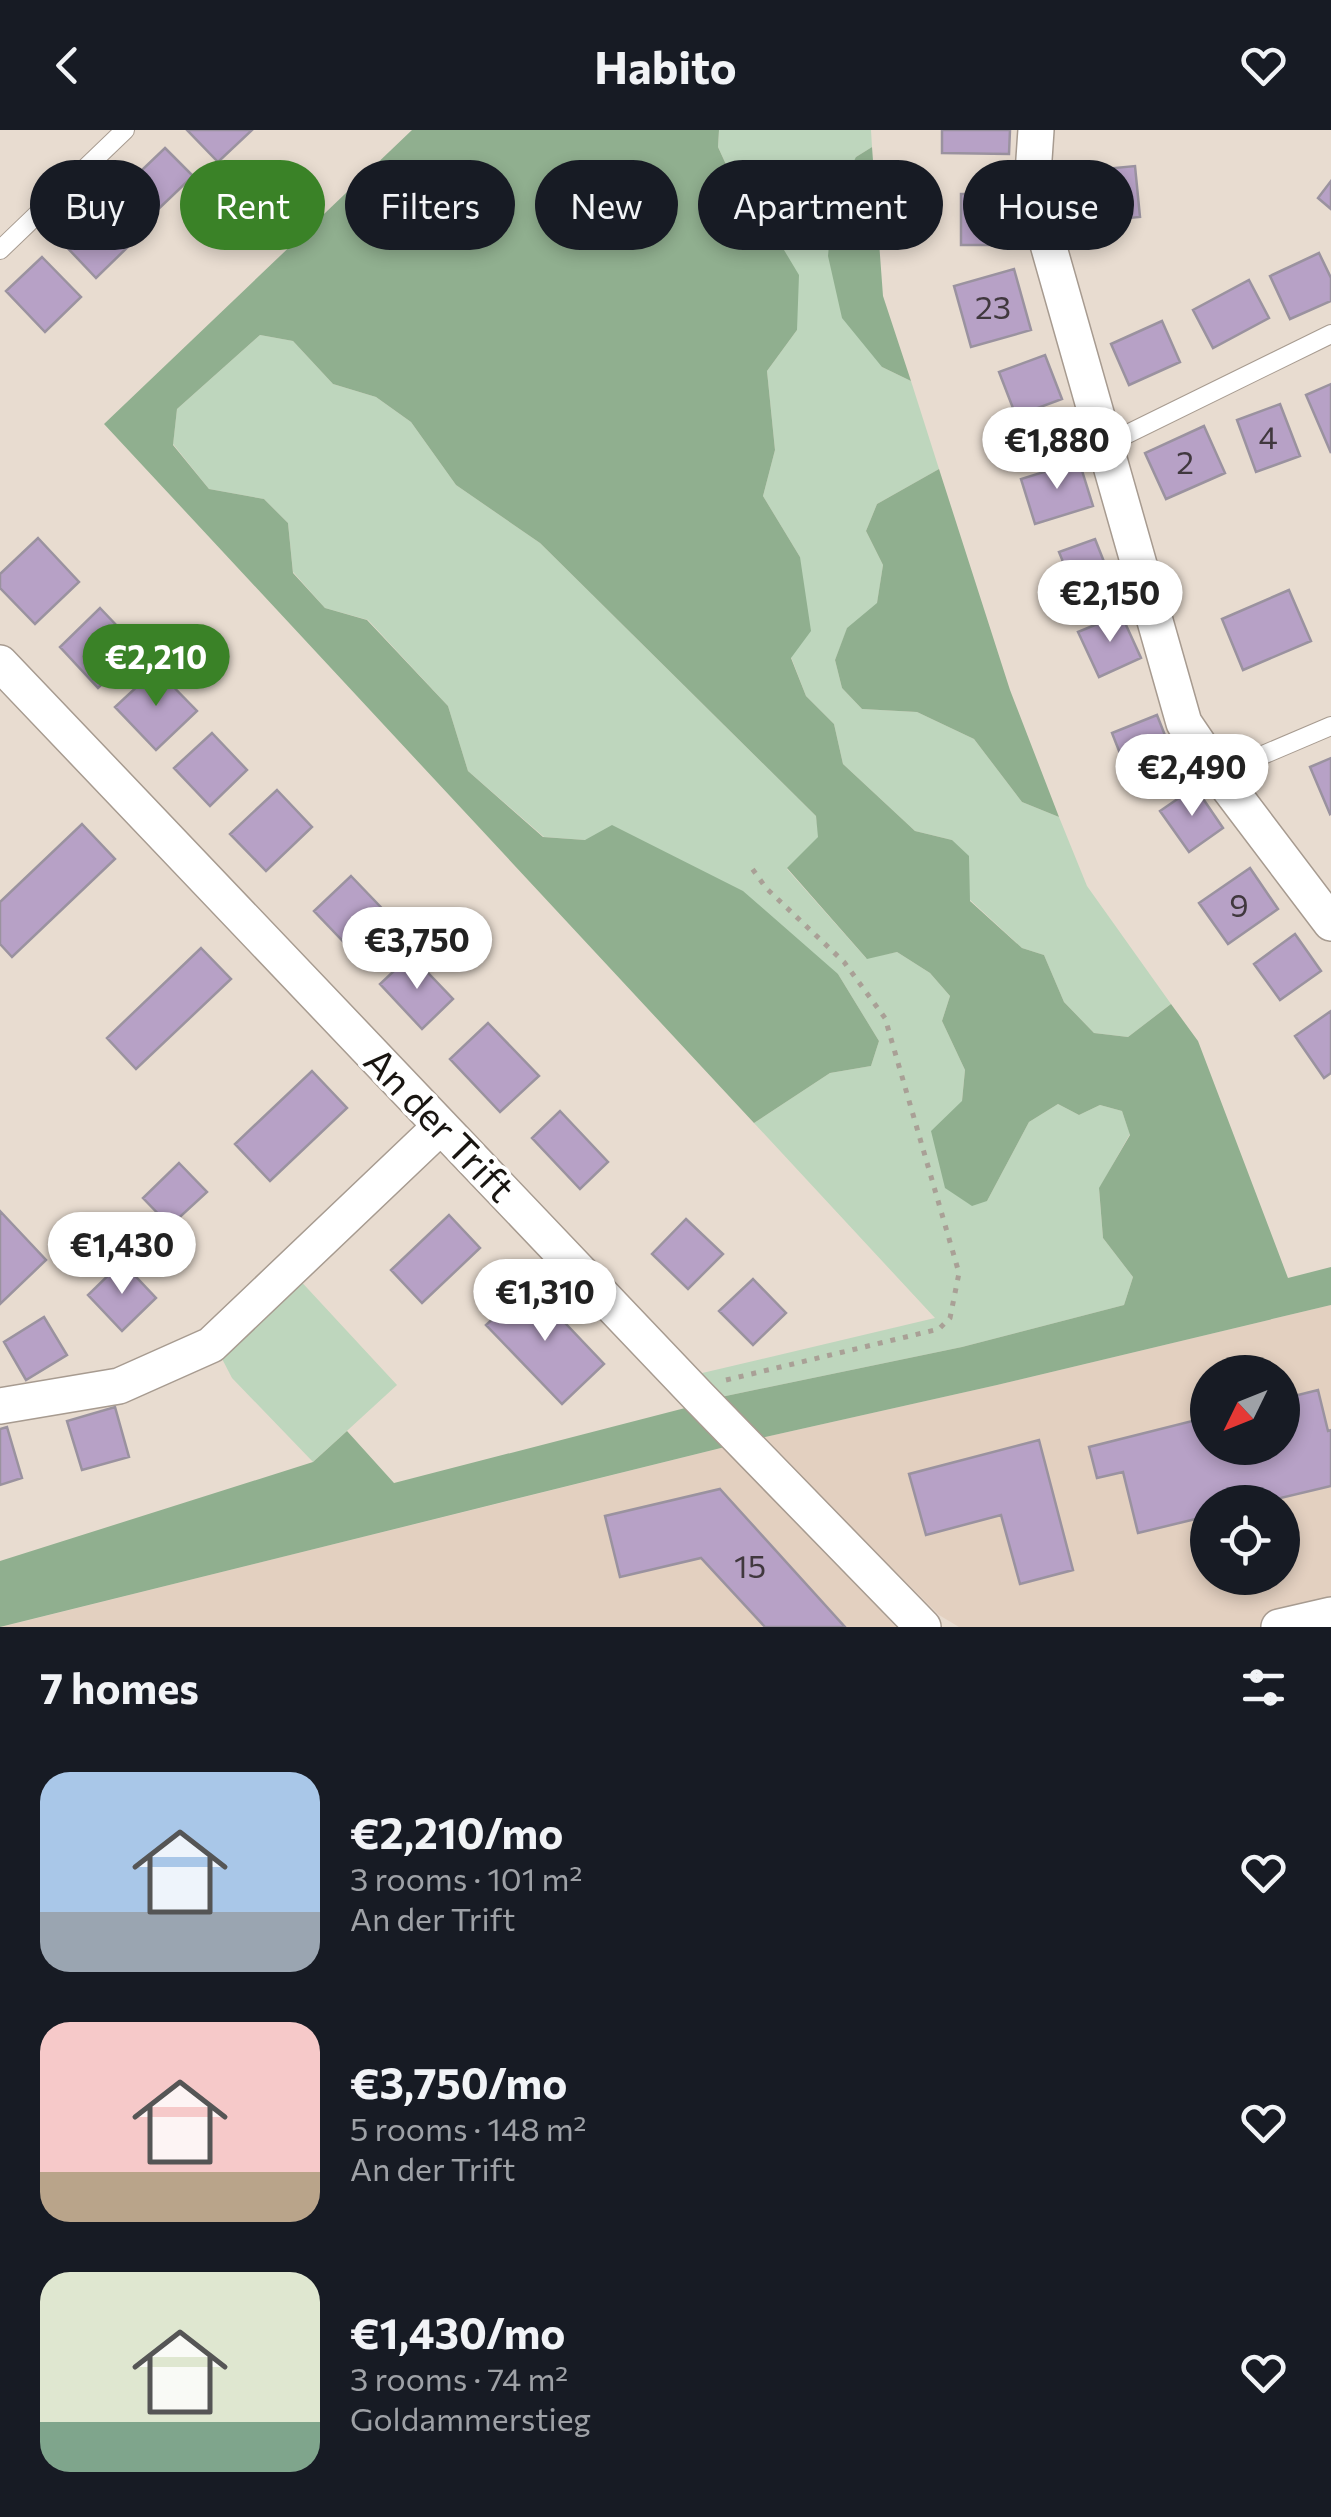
<!DOCTYPE html>
<html lang="en">
<head>
<meta charset="utf-8">
<style>
  :root { --surface:#171b24; --page:#242831; --text:#f1f3f6; --muted:#9ea1a6; --accent:#3a8227 }
  body { margin:0; font-family:Commissioner,sans-serif; background:var(--page); color:var(--text); height:100vh; display:flex; flex-direction:column; font-size:38px; white-space:nowrap }
  * { box-sizing:border-box; margin:0 }
  p { font-size:32px; color:var(--muted) }
  .icon { flex:none; width:55px; height:55px; fill:none; stroke:currentColor; stroke-width:2; stroke-linecap:round; stroke-linejoin:round }
  .map { position:relative; height:1497px; overflow:hidden }
  .drawer { display:flex; flex-direction:column; background:var(--surface); flex:1 }
  .drawer>* { flex:none }
  .banner { position:absolute; left:30px; top:30px; width:1272px; height:90px; display:flex; gap:20px }
  .needle { width:65px; rotate:227deg }
  .controls { position:absolute; left:1190px; top:1225px; display:grid; gap:20px }
  .controls a { display:grid; place-items:center; width:110px; height:110px; border-radius:50%; background:var(--surface); box-shadow:0 5px 15px #0003; font-size:50px }
  .price { position:absolute; translate:-50% -85px; padding:0 22px; border-radius:35px; background:#fff; color:#222; font-size:32px; line-height:65px; filter:drop-shadow(0 2px 5px #0008) }
  .price::after { content:''; position:absolute; left:50%; top:60px; width:30px; height:22px; margin-left:-15px; background:inherit; clip-path:polygon(0 0,100% 0,50% 100%) }
  .price.active { background:var(--accent); color:#fff }
  ul { padding:0; list-style:none }
  li { display:flex; align-items:center; gap:30px; height:250px; padding:0 40px }
  li span { display:grid; place-items:center; flex:none; width:280px; height:200px; border-radius:30px; color:#555 }
  li>.icon { margin-inline-start:auto }
  span .icon { width:120px; height:120px; fill:#fffc; stroke-width:1 }
  li b { font-size:42px }
  h2 { display:flex; justify-content:space-between; align-items:center; height:120px; padding:0 40px; font-size:42px }
  .tag { padding:0 35px; border-radius:45px; background:var(--surface); box-shadow:0 5px 15px #0003; font-size:35px; line-height:90px }
  .tag.active { background:var(--accent); color:#fff }
  header { display:flex; justify-content:space-between; align-items:center; height:130px; padding:0 40px; background:var(--surface); font-size:45px; font-weight:700 }
  .map>svg:first-child { display:block }
  .built { fill:#e3d0c0; fill-rule:evenodd }
  .green { fill:#bed6bd }
  .forest { fill:#90af8f }
  .building { fill:#b7a1c6; stroke:#9a929f; stroke-width:2.5 }
  .lines { fill:none; stroke-linecap:round; stroke-linejoin:round }
  .lane-casing { stroke:#a79b90; stroke-width:20 }
  .street-casing { stroke:#a79b90; stroke-width:38 }
  .path { stroke:#a9a096; stroke-width:5; stroke-dasharray:5 8; stroke-linecap:butt }
  .lane { stroke:#fff; stroke-width:18 }
  .street { stroke:#fff; stroke-width:35 }
  .labels { text-anchor:middle; stroke-width:8; stroke-linejoin:round; paint-order:stroke }
  .number-label { font-size:32px; fill:#40383e }
  .street-label { font-size:38px; fill:#191511; stroke:#fff }
</style>
</head>
<body>
<header><svg class="icon" aria-label="back" viewBox="0 0 24 24"><path d="M15 5l-7 7 7 7"/></svg>Habito<svg class="icon" aria-label="heart" viewBox="0 0 24 24"><path d="M12 20l-8-8c-3-5 5-10 8-4 3-6 11-1 8 4z"/></svg></header>
<div class="map">
<svg width="1331" height="1497" viewBox="0 0 1331 1497">
  <rect width="100%" height="100%" fill="#e8dcd0"/>
  <path class="built" d="M1331 1175V1497H959L939 1485 761 1308 997 1255ZM1208 1242H1282V1318H1208ZM1208 1372H1282V1448H1208Z
    M729 1316 896 1497H1Z"/>
  <path class="green" d="M719 0H871L872 17 856 27 882 237 911 251 939 339 877 374 866 401 883 435 877 474 847 499 835 530 842 558 862 579 917 582 974 609 1022 672 1059 687 1087 756 1171 874 1128 907 1094 903 1064 872 1044 825 1022 818 970 770 952 710 915 701 843 634 834 594 806 566 791 527 800 427 763 366 775 320 767 241 797 200 775 105 745 76 718 17Z
    M260 205 293 211 333 254 376 267 411 292 456 355 540 413 816 686 819 707 787 739 866 828 897 822 930 843 950 866 942 891 965 940 962 971 987 1071 1029 992 1058 974 1079 985 1100 975 1122 981 1130 1004 1099 1059 1103 1108 1133 1147 1124 1175 962 1217 721 1267 698 1244 935 1188 754 993 830 943 871 936 879 911 838 844 585 710 544 707 468 641 448 576 368 490 325 478 293 442 288 393 264 369 209 359 173 314 177 279Z
    M296 1146 397 1255 313 1332 232 1248 218 1221Z"/>
  <path class="forest" d="M412 0H719L718 17 745 76 775 105 799 145 797 200 767 241 775 320 763 366 800 427 811 501 791 528 806 566 834 594 843 634 915 701 952 710 969 726 970 771 1022 818 1044 825 1064 872 1094 903 1128 907 1171 874 1198 911 1288 1148 1331 1137V1175L997 1255 761 1308 721 1267 962 1217 1124 1175 1133 1147 1103 1108 1099 1058 1130 1005 1122 981 1100 975 1079 985 1058 974 1029 992 987 1071 972 1076 945 1058 931 1001 962 971 965 940 942 891 950 866 930 843 897 822 867 829 787 738 818 707 816 686 540 413 456 355 411 292 376 267 333 254 293 211 260 205 177 279 173 315 209 359 264 369 288 393 293 443 325 478 367 490 448 576 468 641 543 707 585 710 612 695 743 761 838 844 879 911 871 936 830 943 754 993 104 294Z
    M872 17 883 166 911 251 882 237 842 188 828 126 833 72 856 27Z
    M939 339 1010 560 1059 687 1022 672 974 609 917 582 862 579 842 558 835 530 847 498 877 473 883 435 866 401 877 374Z
    M689 1277 729 1316 0 1497V1431L313 1332 347 1301 394 1353Z"/>
  <path class="building" d="M187 0H252L218 32Z
    M942 0H1010L1009 24 942 23Z
    M165 18 193 46 148 89 121 60Z
    M1135 36 1140 87 1088 92 1083 41Z
    M1331 51V79L1318 68Z
    M961 64H1010L1011 115H961Z
    M102 70 138 107 96 148 60 110Z
    M1319 123 1331 148V171L1290 189 1270 146Z
    M42 127 81 167 45 202 6 161Z
    M1014 139 1031 200 971 217 954 156Z
    M1249 150 1269 188 1213 218 1193 180Z
    M1162 191 1180 232 1129 255 1111 214Z
    M1045 225 1062 269 1016 286 999 242Z
    M1331 254V323L1306 265Z
    M1280 274 1300 326 1256 342 1237 290Z
    M1204 296 1225 343 1166 369 1145 323Z
    M1079 331 1093 376 1035 394 1021 349Z
    M38 408 79 452 35 494 0 458V444Z
    M1095 409 1114 457 1079 471 1059 422Z
    M1289 460 1311 511 1243 540 1222 489Z
    M100 478 139 519 98 558 60 517Z
    M1121 484 1141 528 1099 547 1078 502Z
    M156 539 197 581 156 620 115 577Z
    M1157 585 1177 636 1132 654 1112 603Z
    M212 603 247 640 210 676 174 638Z
    M1331 628V683L1330 684 1310 637Z
    M1195 657 1223 698 1189 722 1160 681Z
    M277 660 312 697 266 741 230 704Z
    M82 694 115 729 12 827 0 814V772Z
    M1250 738 1278 779 1228 814 1199 773Z
    M351 746 395 792 358 827 314 781Z
    M1295 804 1321 841 1280 870 1254 834Z
    M201 818 231 849 136 939 107 908Z
    M411 825 453 869 422 899 380 854Z
    M1331 881V943L1324 948 1295 906Z
    M488 893 539 946 500 982 450 929Z
    M312 941 347 978 270 1051 235 1014Z
    M560 981 608 1032 580 1059 532 1008Z
    M179 1033 207 1062 170 1096 143 1068Z
    M0 1081 46 1130 0 1174Z
    M449 1085 480 1118 422 1173 391 1140Z
    M686 1089 723 1124 688 1159 652 1124Z
    M122 1132 156 1168 122 1201 88 1165Z
    M753 1149 786 1183 753 1215 719 1181Z
    M529 1155 604 1234 562 1274 486 1195Z
    M44 1187 67 1225 26 1250 4 1212Z
    M1318 1260 1328 1301 1331 1300V1356L1264 1372H1208V1386L1138 1403 1123 1342 1097 1348 1089 1317 1208 1287V1318H1282V1269Z
    M115 1277 129 1327 82 1340 67 1291Z
    M7 1297 22 1348 0 1355V1299Z
    M1039 1310 1073 1440 1020 1454 1001 1385 926 1405 909 1344Z
    M720 1359 845 1497H765L701 1428 620 1447 605 1386Z"/>
  <g class="lines">
    <defs>
      <path id="lane" d="M0 120 125 0
        M1105 315 1331 204
        M1222 649 1244 633 1331 596"/>
      <path id="street" d="M1036 0 1032 58 1184 593 1222 649 1331 793
        M0 533 699 1267 923 1497
        M0 1276 119 1256 211 1215 441 996
        M1279 1497 1331 1485"/>
    </defs>
    <use href="#lane" class="lane-casing"/>
    <use href="#street" class="street-casing"/>
    <path class="path" d="M726 1250 939 1199 950 1188 959 1143 885 888 844 832 766 758 751 737"/>
    <use href="#lane" class="lane"/>
    <use href="#street" class="street"/>
  </g>
  <g class="labels">
    <g class="number-label">
      <text x="993" y="189">23</text>
      <text x="1268" y="319">4</text>
      <text x="1185" y="344">2</text>
      <text x="1239" y="787">9</text>
      <text x="750" y="1448">15</text>
    </g>
    <g class="street-label">
      <text transform="translate(439 995) rotate(46)" y="13">An der Trift</text>
    </g>
  </g>
</svg>
<div class="controls">
<a><svg class="needle" viewBox="-14 -14 28 28"><path d="M0-13l5 13h-10z" fill="#e53935"/><path d="M0 13l5-13h-10z" fill="#9ea1a6"/></svg></a>
<a><svg class="icon" aria-label="locate" viewBox="0 0 24 24"><circle cx="12" cy="12" r="6"/><path d="M12 2v4M12 18v4M2 12h4M18 12h4"/></svg></a>
</div>
<b class="price" style="left:1057px;top:362px">€1,880</b>
<b class="price" style="left:1110px;top:515px">€2,150</b>
<b class="price active" style="left:156px;top:579px">€2,210</b>
<b class="price" style="left:1192px;top:689px">€2,490</b>
<b class="price" style="left:417px;top:862px">€3,750</b>
<b class="price" style="left:122px;top:1167px">€1,430</b>
<b class="price" style="left:545px;top:1214px">€1,310</b>
<div class="banner">
<a class="tag">Buy</a>
<a class="tag active">Rent</a>
<a class="tag">Filters</a>
<a class="tag">New</a>
<a class="tag">Apartment</a>
<a class="tag">House</a>
</div>
</div>
<section class="drawer">
<h2>7 homes<svg class="icon" aria-label="filters" viewBox="0 0 24 24"><path d="M4 7h16M4 17h16"/><circle cx="9" cy="7" r="2"/><circle cx="15" cy="17" r="2"/></svg></h2>
<ul>
<li><span style="background:linear-gradient(#a9c7e8 70%,#9aa5b1 0)"><svg class="icon" aria-label="home" viewBox="0 0 24 24"><path d="M3 11l9-7 9 7M6 9v11h12V9"/></svg></span><div><b>€2,210/mo</b><p>3 rooms · 101 m²</p><p>An der Trift</p></div><svg class="icon" aria-label="heart" viewBox="0 0 24 24"><path d="M12 20l-8-8c-3-5 5-10 8-4 3-6 11-1 8 4z"/></svg></li>
<li><span style="background:linear-gradient(#f6c9c9 75%,#b9a48a 0)"><svg class="icon" aria-label="home" viewBox="0 0 24 24"><path d="M3 11l9-7 9 7M6 9v11h12V9"/></svg></span><div><b>€3,750/mo</b><p>5 rooms · 148 m²</p><p>An der Trift</p></div><svg class="icon" aria-label="heart" viewBox="0 0 24 24"><path d="M12 20l-8-8c-3-5 5-10 8-4 3-6 11-1 8 4z"/></svg></li>
<li><span style="background:linear-gradient(#dfe7d0 75%,#7fa58c 0)"><svg class="icon" aria-label="home" viewBox="0 0 24 24"><path d="M3 11l9-7 9 7M6 9v11h12V9"/></svg></span><div><b>€1,430/mo</b><p>3 rooms · 74 m²</p><p>Goldammerstieg</p></div><svg class="icon" aria-label="heart" viewBox="0 0 24 24"><path d="M12 20l-8-8c-3-5 5-10 8-4 3-6 11-1 8 4z"/></svg></li>
</ul>
</section>
</body>
</html>
